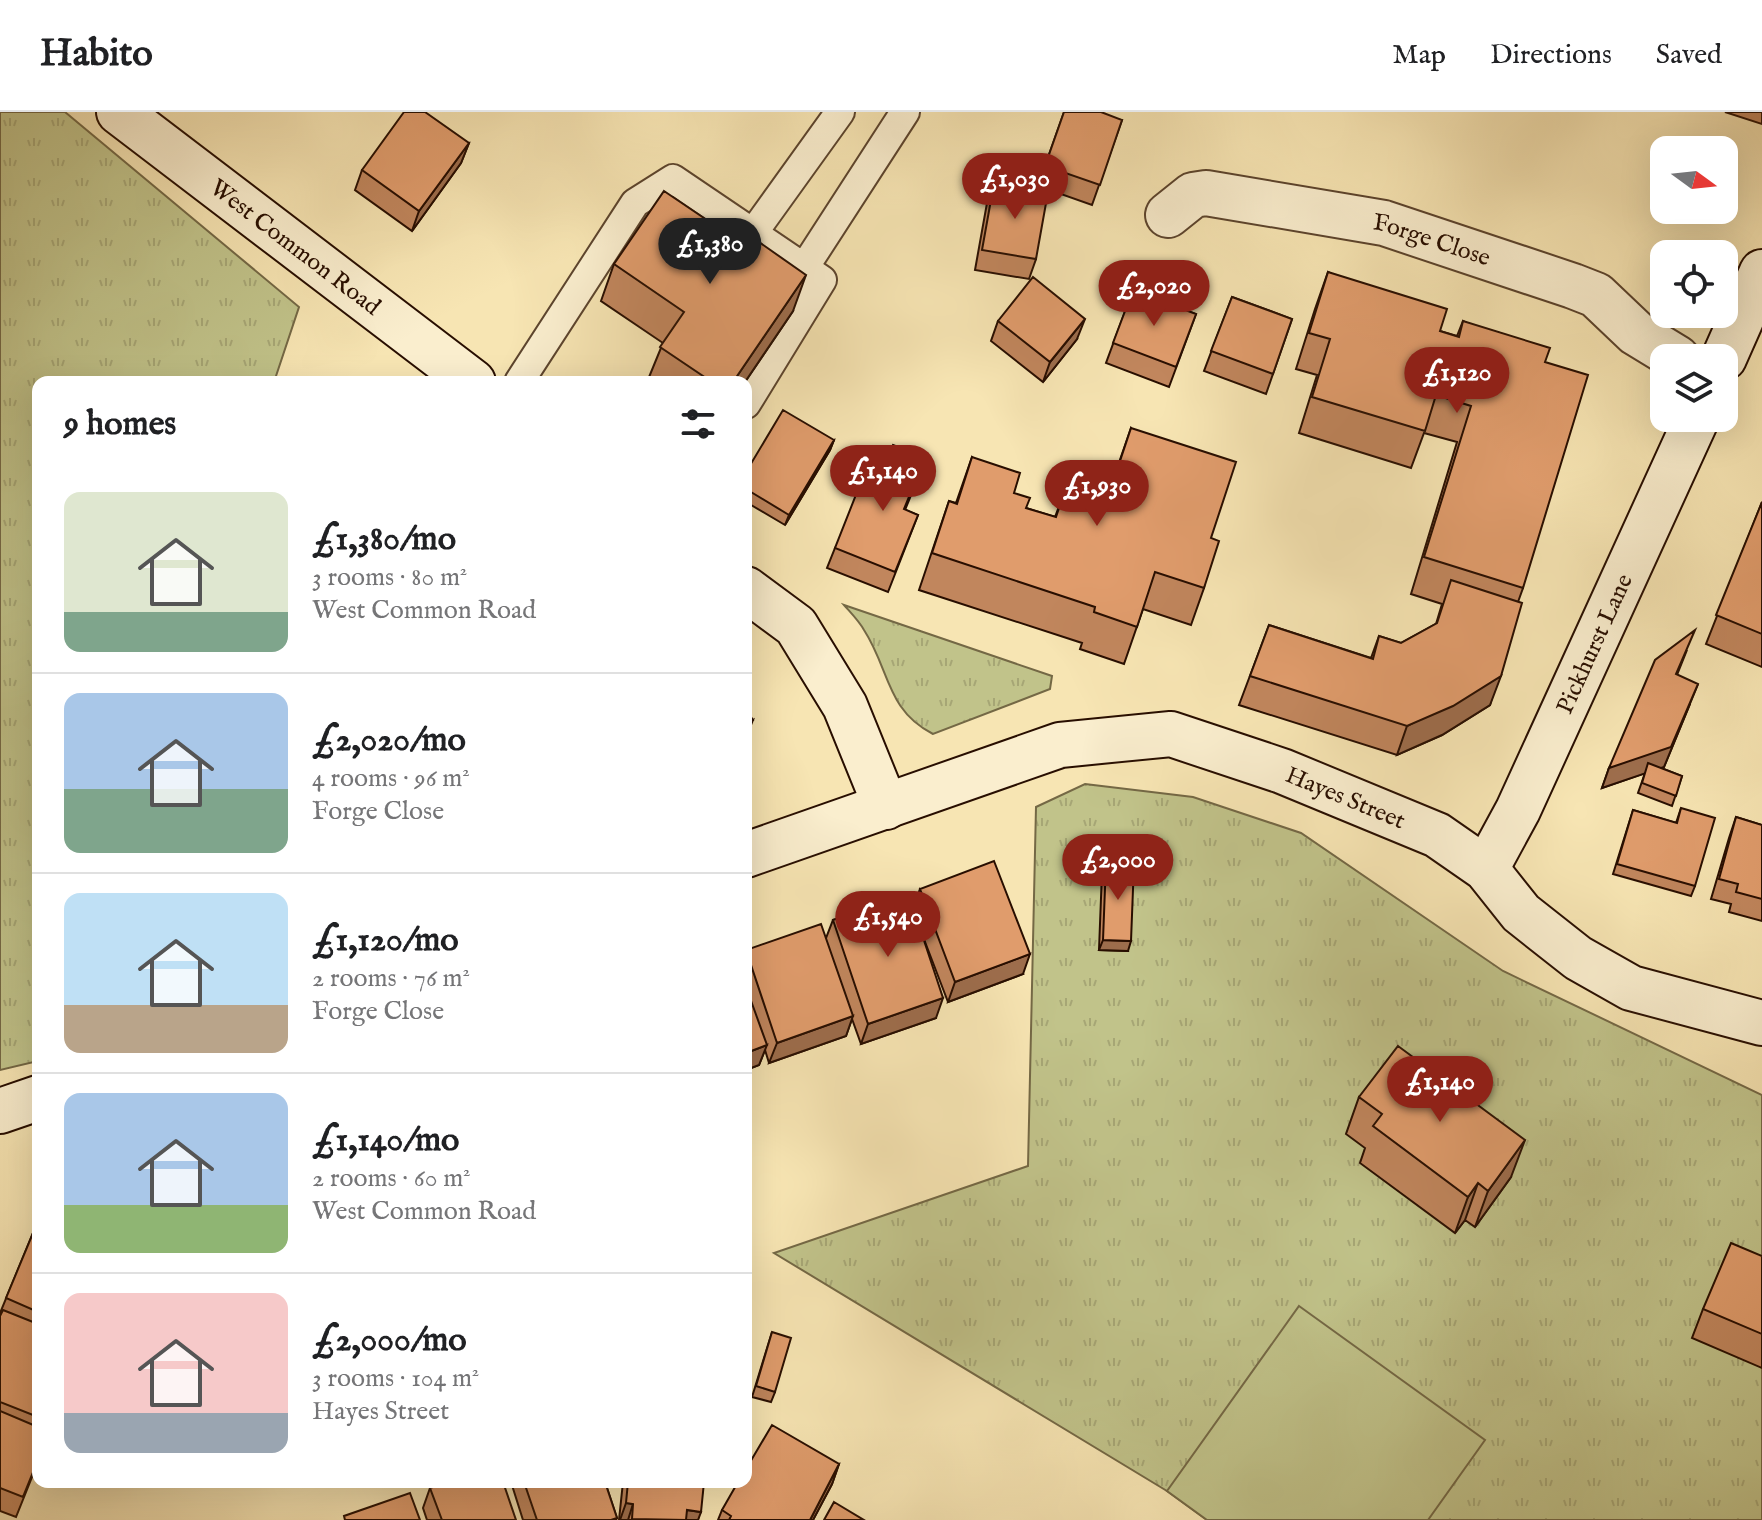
<!DOCTYPE html>
<html lang="en">
<head>
<meta charset="utf-8">
<style>
  :root { --surface:#fff; --page:#f2f2f2; --text:#202124; --muted:#757577; --line:#e0e0e0; --accent:#8f2418 }
  body { margin:0; font-family:"IM FELL English",serif; background:var(--page); color:var(--text); height:100vh; display:flex; flex-direction:column; font-size:30px; white-space:nowrap }
  * { box-sizing:border-box; margin:0 }
  p { font-size:26px; color:var(--muted) }
  .icon { flex:none; width:44px; height:44px; fill:none; stroke:currentColor; stroke-width:2; stroke-linecap:round; stroke-linejoin:round }
  .map { position:relative; flex:1; overflow:hidden }
  .side { position:absolute; left:32px; top:264px; width:720px; height:1112px; display:flex; flex-direction:column; background:var(--surface); border-radius:16px; box-shadow:0 8px 32px #0002 }
  .side>* { flex:none }
  .needle { width:52px; rotate:105deg }
  .controls { position:absolute; left:1650px; top:24px; display:grid; gap:16px }
  .controls a { display:grid; place-items:center; width:88px; height:88px; border-radius:16px; background:var(--surface); box-shadow:0 8px 32px #0002; font-size:40px }
  .price { position:absolute; translate:-50% -68px; padding:0 18px; border-radius:28px; background:var(--accent); color:#fff; font-size:26px; line-height:52px; filter:drop-shadow(0 2px 4px #0008) }
  .price::after { content:''; position:absolute; left:50%; top:48px; width:24px; height:18px; margin-left:-12px; background:inherit; clip-path:polygon(0 0,100% 0,50% 100%) }
  .price.current { background:#222; color:#fff }
  ul { padding:0; list-style:none }
  li { display:flex; align-items:center; gap:24px; height:200px; padding:0 32px }
  li+li { border-top:2px solid var(--line) }
  li span { display:grid; place-items:center; flex:none; width:224px; height:160px; border-radius:16px; color:#555 }
  li>.icon { margin-inline-start:auto }
  span .icon { width:96px; height:96px; fill:#fffc; stroke-width:1 }
  li b { font-size:34px }
  h2 { display:flex; justify-content:space-between; align-items:center; height:96px; padding:0 32px; font-size:34px }
  header { display:flex; align-items:center; gap:48px; box-sizing:border-box; height:112px; padding:0 40px; background:var(--surface); border-bottom:2px solid var(--line) }
  header strong { font-size:38px }
  nav { display:flex; gap:44px; margin-inline-start:auto; font-size:28px }
  .map>svg:first-child { display:block }
  .grass { fill:url(#grass-tufts); stroke:#746845; stroke-width:2 }
  .garden { fill:#c1c38a; stroke:#746845; stroke-width:2 }
  .lines { fill:none; stroke-linecap:round; stroke-linejoin:round }
  .lane-casing { stroke:#5c442d; stroke-width:32 }
  .street-casing { stroke:#5c442d; stroke-width:48 }
  .secondary-casing { stroke:#280e00; stroke-width:48 }
  .lane { stroke:#faeece; stroke-width:28 }
  .street { stroke:#faeece; stroke-width:44 }
  .secondary { stroke:#faeece; stroke-width:44 }
  .wall { fill:#c1865d; stroke:#280e00; stroke-width:2 }
  .shaded-wall { fill:#9d6d4c; stroke:#280e00; stroke-width:2 }
  .building { fill:#e09c6c; stroke:#280e00; stroke-width:2 }
  .labels { text-anchor:middle; stroke-width:7; stroke-linejoin:round; paint-order:stroke }
  .street-label { font-size:24px; fill:#280e00; stroke:#faeece }
</style>
</head>
<body>
<header>
<strong>Habito</strong>
<nav><a>Map</a><a>Directions</a><a>Saved</a></nav>
</header>
<div class="map">
<svg width="1762" height="1408" viewBox="0 0 1762 1408">
  <defs>
    <pattern id="grass-tufts" width="24" height="20" patternUnits="userSpaceOnUse" patternTransform="scale(2)"><rect width="24" height="20" fill="#c1c38a"/><path d="M3 7l-1-3M5 7V3M7 7l1-3M15 17l-1-3M17 17v-4M19 17l1-3" fill="none" stroke="#a6a675"/></pattern>
  </defs>
  <rect width="100%" height="100%" fill="#f7e5b3"/>
  <filter id="stains"><feTurbulence type="fractalNoise" baseFrequency=".0025" numOctaves="4"/><feColorMatrix values="0 0 0 0 .2 0 0 0 0 .09 0 0 0 0 .02 0 0 0 .5 -.17"/></filter>
  <radialGradient id="worn" r=".72"><stop offset=".6" stop-color="#630" stop-opacity="0"/><stop offset="1" stop-color="#630" stop-opacity=".3"/></radialGradient>
  <path class="grass" d="M0 0H65L299 195 274 270H38V949L0 958Z
    M844 493 1052 564 1050 577 933 622C886 598 890 558 864 518 859 509 851 501 844 493Z
    M1085 672 1193 685 1301 721 1503 859 1762 983V1408H1207L1167 1379 774 1141 1028 1054 1036 695Z"/>
  <path class="garden" d="M1299 1194 1485 1328 1428 1408H1207L1167 1379Z"/>
  <g class="lines">
    <defs>
      <path id="lane" d="M753 121 840 0
        M804 156 905 0
        M519 270 635 91 673 67 822 168 746 292"/>
      <g id="street">
        <path id="s1" d="M1168 103 1193 83 1206 81 1384 111 1573 174 1596 183 1636 221 1677 246"/>
      </g>
      <g id="secondary">
        <path id="s2" d="M119 0 473 270"/>
        <path d="M1724 246 1762 160"/>
        <path d="M746 477 796 514 845 594 886 695"/>
        <path id="s3" d="M746 743 1060 633 1171 622 1282 659 1437 723 1486 757 1521 801 1578 846 1631 876 1762 911"/>
        <path id="s4" d="M1486 757 1518 698 1697 306"/>
        <path d="M0 999 38 986"/>
      </g>
    </defs>
    <use href="#lane" class="lane-casing"/>
    <use href="#street" class="street-casing"/>
    <use href="#secondary" class="secondary-casing"/>
    <use href="#lane" class="lane"/>
    <use href="#street" class="street"/>
    <use href="#secondary" class="secondary"/>
  </g>
  <path class="wall" d="M1064 0 1122 8 1092 93 1038 74Z
    M1725 0H1762V12Z
    M469 31 461 51 412 119 355 78 362 58Z
    M994 71 1036 147 1029 167 975 158 987 91Z
    M614 152 793 199 745 270H647L663 231 601 189Z
    M1328 160 1440 219 1457 224 1463 209 1545 250 1523 476 1518 490 1490 593 1442 623 1397 643 1239 593 1269 513 1371 546 1379 524 1401 531 1436 512 1442 492 1411 482 1457 330 1424 321 1411 356 1299 321 1317 263 1296 257 1315 197Z
    M1133 178 1196 202 1169 275 1106 251Z
    M1232 185 1292 207 1266 282 1204 259Z
    M998 209 1077 227 1043 270 991 229Z
    M1131 316 1211 426 1204 476 1191 513 1143 497 1124 552 1080 537 1082 531 919 478 949 389 956 391 972 345 1026 396 1055 405 1063 384 1103 397Z
    M834 328 830 338 785 413 746 390V360Z
    M918 366 905 398 918 403 888 480 827 456 835 436 875 376Z
    M1762 390V555L1706 532Z
    M1687 538 1677 563 1690 592 1664 655 1661 656 1682 664 1672 694 1638 681 1645 661 1602 676 1609 656Z
    M1681 696 1695 774 1691 784 1613 762 1633 698 1676 711Z
    M1736 705 1762 713V809L1729 800 1731 792 1711 787 1729 726Z
    M1106 750 1128 839 1099 838 1102 760Z
    M920 777 1023 862 948 890 922 822 936 906 861 932 852 907 846 924 769 951 765 938 759 953 746 958V838L826 826 833 808 913 796Z
    M1359 985 1511 1065 1475 1115 1465 1108 1455 1121 1360 1051 1365 1036 1346 1022Z
    M38 1109V1350L16 1405 0 1399V1201Z
    M1762 1144V1256L1692 1226 1703 1197Z
    M772 1220 775 1280 771 1290 752 1285Z
    M839 1352 832 1372 813 1408H718L722 1398Z
    M511 1370H605L617 1406 616 1408H523Z
    M623 1370H704L698 1408H619Z
    M430 1376 516 1408H427L423 1396Z"/>
  <path class="shaded-wall" d="M469 31 461 51 412 119 419 99Z
    M806 163 793 199 745 270H733Z
    M1085 207 1077 227 1043 270 1050 250Z
    M834 328 830 338 785 413 789 403Z
    M1501 564 1490 593 1442 623 1397 643 1407 614Z
    M1698 572 1664 655 1602 676 1609 656Z
    M753 608 749 618 746 620V612Z
    M1103 828 1131 829 1128 839 1099 838Z
    M1030 842 1023 862 948 890 955 870Z
    M943 886 936 906 861 932 868 912Z
    M853 904 846 924 769 951 777 931Z
    M767 933 759 953 746 958V941Z
    M1525 1028 1511 1065 1475 1115 1488 1079Z
    M1478 1071 1465 1108 1455 1121 1468 1085Z
    M839 1352 832 1372 813 1408H810Z
    M626 1391 633 1392 628 1408H620Z
    M687 1398 701 1400 698 1408H683Z"/>
  <path class="building" d="M404 0H425L469 31 419 99 362 58Z
    M1064 0H1101L1122 8 1100 73 1045 54Z
    M994 71 1048 80 1036 147 982 138Z
    M664 79 732 125 739 116 806 163 733 270H712L660 235 684 200 614 152Z
    M1328 160 1447 197 1440 219 1459 225 1463 209 1550 236 1545 250 1588 263 1523 476 1424 445 1471 294 1436 283 1425 319 1312 285 1330 227 1309 221Z
    M1033 165 1085 207 1050 250 998 209Z
    M1133 178 1196 202 1176 255 1113 231Z
    M1232 185 1292 207 1273 262 1211 239Z
    M783 298 834 328 789 403 746 377V360Z
    M1131 316 1236 350 1211 426 1219 429 1204 476 1155 460 1137 515 1094 500 1095 495 932 441 949 389 957 392 972 345 1020 361 1014 381 1030 386 1026 396 1056 405 1063 384 1104 397Z
    M893 333 925 346 904 397 918 403 895 460 835 436 861 370 875 376Z
    M1762 390V522L1716 503Z
    M1451 468 1522 491 1501 564 1453 594 1407 614 1250 564 1269 513 1373 547 1379 524 1401 531 1437 511Z
    M1695 518 1676 562 1698 572 1671 635 1609 656 1655 548Z
    M746 598 753 608 746 612Z
    M1648 651 1682 664 1676 684 1642 671Z
    M1681 696 1715 706 1695 774 1617 752 1633 698 1677 711Z
    M1736 705 1762 713V787L1736 780 1738 772 1719 767Z
    M994 749 1030 842 955 870 920 777Z
    M1106 750 1134 751 1131 829 1103 828Z
    M909 783 943 886 868 912 833 808Z
    M821 812 853 904 777 931 746 838Z
    M746 875 767 933 746 941Z
    M1398 934 1525 1028 1488 1079 1478 1071 1468 1085 1373 1014 1382 1002 1359 985Z
    M38 1109V1200L6 1186Z
    M1731 1131 1762 1144V1222L1703 1197Z
    M3 1198 38 1212V1305L0 1290V1204Z
    M772 1220 791 1226 775 1280 756 1274Z
    M0 1299 38 1315V1348L23 1385 0 1376Z
    M772 1313 839 1352 810 1408H729L731 1404 722 1398 738 1370H746V1357Z
    M447 1370H503L516 1408H442L430 1376Z
    M524 1370H605L617 1406 611 1408H537Z
    M628 1370H704L701 1400 687 1398 686 1408 632 1407 633 1392 626 1391Z
    M410 1381 420 1408H345L344 1404Z
    M834 1390 864 1408H824Z"/>
  <g class="labels">
    <g class="street-label">
      <text dy="8" stroke="none"><textPath href="#s1" startOffset="276">Forge Close</textPath></text>
      <text dy="8" stroke="none"><textPath href="#s2" startOffset="222">West Common Road</textPath></text>
      <text dy="8" stroke="none"><textPath href="#s4" startOffset="250">Pickhurst Lane</textPath></text>
      <text dy="8" stroke="none"><textPath href="#s3" startOffset="630">Hayes Street</textPath></text>
    </g>
  </g>
  <rect width="100%" height="100%" filter="url(#stains)"/>
  <rect width="100%" height="100%" fill="url(#worn)"/>
</svg>
<div class="controls">
<a><svg class="needle" viewBox="-14 -14 28 28"><path d="M0-13l5 13h-10z" fill="#e53935"/><path d="M0 13l5-13h-10z" fill="#757577"/></svg></a>
<a><svg class="icon" aria-label="locate" viewBox="0 0 24 24"><circle cx="12" cy="12" r="6"/><path d="M12 2v4M12 18v4M2 12h4M18 12h4"/></svg></a>
<a><svg class="icon" aria-label="layers" viewBox="0 0 24 24"><path d="M12 4l9 5-9 5-9-5zM3 14l9 5 9-5"/></svg></a>
</div>
<b class="price" style="left:1015px;top:109px">£1,030</b>
<b class="price current" style="left:710px;top:174px">£1,380</b>
<b class="price" style="left:1154px;top:216px">£2,020</b>
<b class="price" style="left:1457px;top:303px">£1,120</b>
<b class="price" style="left:883px;top:401px">£1,140</b>
<b class="price" style="left:1097px;top:416px">£1,930</b>
<b class="price" style="left:1118px;top:790px">£2,000</b>
<b class="price" style="left:888px;top:847px">£1,540</b>
<b class="price" style="left:1440px;top:1012px">£1,140</b>
<section class="side">
<h2>9 homes<svg class="icon" aria-label="filters" viewBox="0 0 24 24"><path d="M4 7h16M4 17h16"/><circle cx="9" cy="7" r="2"/><circle cx="15" cy="17" r="2"/></svg></h2>
<ul>
<li><span style="background:linear-gradient(#dfe7d0 75%,#7fa58c 0)"><svg class="icon" aria-label="home" viewBox="0 0 24 24"><path d="M3 11l9-7 9 7M6 9v11h12V9"/></svg></span><div><b>£1,380/mo</b><p>3 rooms · 80 m²</p><p>West Common Road</p></div></li>
<li><span style="background:linear-gradient(#a9c7e8 60%,#7fa58c 0)"><svg class="icon" aria-label="home" viewBox="0 0 24 24"><path d="M3 11l9-7 9 7M6 9v11h12V9"/></svg></span><div><b>£2,020/mo</b><p>4 rooms · 96 m²</p><p>Forge Close</p></div></li>
<li><span style="background:linear-gradient(#bfe0f5 70%,#b9a48a 0)"><svg class="icon" aria-label="home" viewBox="0 0 24 24"><path d="M3 11l9-7 9 7M6 9v11h12V9"/></svg></span><div><b>£1,120/mo</b><p>2 rooms · 76 m²</p><p>Forge Close</p></div></li>
<li><span style="background:linear-gradient(#a9c7e8 70%,#8fb573 0)"><svg class="icon" aria-label="home" viewBox="0 0 24 24"><path d="M3 11l9-7 9 7M6 9v11h12V9"/></svg></span><div><b>£1,140/mo</b><p>2 rooms · 60 m²</p><p>West Common Road</p></div></li>
<li><span style="background:linear-gradient(#f6c9c9 75%,#9aa5b1 0)"><svg class="icon" aria-label="home" viewBox="0 0 24 24"><path d="M3 11l9-7 9 7M6 9v11h12V9"/></svg></span><div><b>£2,000/mo</b><p>3 rooms · 104 m²</p><p>Hayes Street</p></div></li>
</ul>
</section>
</div>
</body>
</html>
